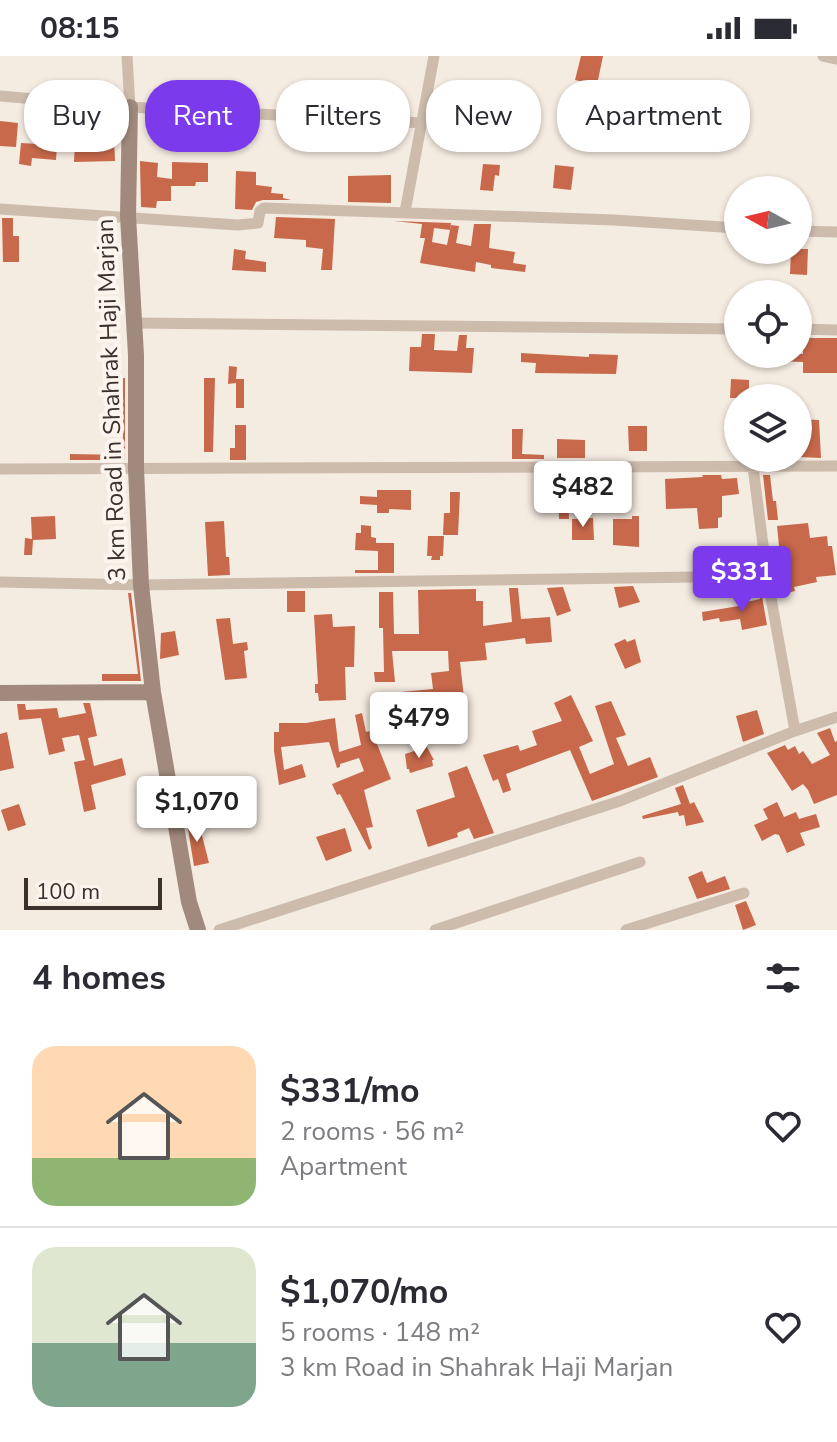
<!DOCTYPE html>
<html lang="en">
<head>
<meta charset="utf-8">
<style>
  :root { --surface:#fff; --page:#f7f7f7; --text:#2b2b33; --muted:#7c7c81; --line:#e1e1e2; --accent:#7c3aed }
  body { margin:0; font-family:"Nunito Sans",sans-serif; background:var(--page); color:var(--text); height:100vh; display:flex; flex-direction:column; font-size:30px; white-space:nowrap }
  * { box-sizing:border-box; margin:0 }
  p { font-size:26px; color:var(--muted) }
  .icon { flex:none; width:44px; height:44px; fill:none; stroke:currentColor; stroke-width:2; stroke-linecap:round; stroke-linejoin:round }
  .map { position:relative; height:874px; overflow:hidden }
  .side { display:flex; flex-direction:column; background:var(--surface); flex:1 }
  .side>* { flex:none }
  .top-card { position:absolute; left:24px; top:24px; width:790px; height:72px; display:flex; gap:16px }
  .needle { width:52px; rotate:278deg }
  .controls { position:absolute; left:724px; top:120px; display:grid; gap:16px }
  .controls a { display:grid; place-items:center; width:88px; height:88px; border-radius:50%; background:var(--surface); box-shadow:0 2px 6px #0004; font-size:40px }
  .scale { position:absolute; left:24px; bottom:20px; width:138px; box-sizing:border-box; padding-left:8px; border:4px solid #3b302b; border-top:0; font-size:22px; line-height:28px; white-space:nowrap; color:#3b302b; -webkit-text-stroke:6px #fbf5ee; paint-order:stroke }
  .price { position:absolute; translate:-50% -68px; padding:0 18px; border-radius:8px; background:#fff; color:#222; font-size:26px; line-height:52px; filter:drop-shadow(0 2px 4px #0008) }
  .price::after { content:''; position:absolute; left:50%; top:48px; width:24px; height:18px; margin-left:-12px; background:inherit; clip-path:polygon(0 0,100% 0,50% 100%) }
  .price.selected { background:var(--accent); color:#fff }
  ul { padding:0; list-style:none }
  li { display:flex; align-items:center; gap:24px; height:200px; padding:0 32px }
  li+li { border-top:2px solid var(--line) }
  li span { display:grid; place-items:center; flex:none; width:224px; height:160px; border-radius:24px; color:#555 }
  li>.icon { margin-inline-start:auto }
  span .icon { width:96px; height:96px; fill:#fffc; stroke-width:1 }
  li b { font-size:34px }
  h2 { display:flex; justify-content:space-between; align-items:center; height:96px; padding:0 32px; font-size:34px }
  .chip { padding:0 28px; border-radius:32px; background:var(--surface); box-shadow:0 2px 6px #0004; font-size:28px; line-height:72px }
  .chip.selected { background:var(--accent); color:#fff }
  .status { display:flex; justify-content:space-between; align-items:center; height:56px; padding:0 40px; background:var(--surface); direction:ltr }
  .status svg { height:22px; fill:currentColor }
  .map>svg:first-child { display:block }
  .building { fill:#c8694b }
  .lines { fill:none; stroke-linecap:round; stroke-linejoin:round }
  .street { stroke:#cdbbac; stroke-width:11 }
  .secondary { stroke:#a18a7d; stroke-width:16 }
  .labels { text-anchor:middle; stroke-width:8; stroke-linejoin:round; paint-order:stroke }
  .street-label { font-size:24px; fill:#3b302b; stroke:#fbf5ee }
</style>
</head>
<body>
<div class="status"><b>08:15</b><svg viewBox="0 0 49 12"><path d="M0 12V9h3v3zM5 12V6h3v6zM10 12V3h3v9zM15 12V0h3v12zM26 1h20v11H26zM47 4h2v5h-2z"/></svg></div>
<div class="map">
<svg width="837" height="874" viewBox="0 0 837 874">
  <rect width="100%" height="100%" fill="#f4ebe1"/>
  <path class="building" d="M581 0H603L597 29 575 24Z
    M31 51 56 53 54 75 30 73Z
    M87 56 95 57 94 66 104 67 103 82H114L115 105 74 106 76 66 85 67Z
    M0 65 18 67 16 91 0 90Z
    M21 87 57 89 56 104 32 102 31 110 19 108Z
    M140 105 158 107 157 121 172 123V106L208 107V126H196L195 130H171V145H157L156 152 141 151Z
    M483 108 500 109 499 120 495 119 493 135 480 134Z
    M555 109 574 111 571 134 553 132Z
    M236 115 256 116V129L272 131 271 137 283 138V142L291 144H263L256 146 252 154 235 153Z
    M391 119V147L348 146V120Z
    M276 161 335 163 332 214H321L323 193 306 191V184L274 182Z
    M2 162H13V180H19V206H3Z
    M394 165 451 167 450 174 434 172 432 186 447 189 451 169 459 170 456 187 471 190 474 168H491L489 192 515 196 513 207 526 209 525 216 491 212V209L476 206 475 216 420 207 425 182H420L422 168Z
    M234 193 246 195 245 203 266 206V216L232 214Z
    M798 193H808L807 219 790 218 791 194Z
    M422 278H435L434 294 457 295 459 279H467L466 292H474L472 317 409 315 410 291H421Z
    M803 282H837V317H803V306L774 305V298H803Z
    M521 297 589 301V298L618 299 616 318 535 317 536 307 521 306Z
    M229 310 237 311 236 323H244V352H236V327L228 328Z
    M123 322H125V404H70V398L123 399Z
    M204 322H215L213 396H204Z
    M731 323 749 324V342H730Z
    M798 363 819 364 821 402 798 401Z
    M235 369H246V404H230V392H235Z
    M628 370H647V395H629Z
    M512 373H523L522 398 544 399V403H512Z
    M557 383 585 384V402H557Z
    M602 419V428H607V436H592V427H570V420Z
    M702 419H721L722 423 737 422 739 438 722 440V461L718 462V472L699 473 697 452 666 453 665 423 703 421Z
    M763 419H770L773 445H776L778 464H768Z
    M558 421H568L569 463H559Z
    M377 434H411V454L389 453V457H377V449L360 448V440L377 441Z
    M450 436H460L458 479H443L444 457H450Z
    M55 460 56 483 33 484 32 499H24L25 482 32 483 31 461Z
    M632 460H639V491L613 489V463H632Z
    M593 462 594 484H572V463Z
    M224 465 226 501H229L230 519 208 520 205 466Z
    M808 467 810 482 827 480 828 490H832L836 519 816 521 817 526 794 531 795 535 779 539 772 491 779 490 777 470Z
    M361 469 371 470V481L376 482V487H394V517H355V514H378V495L355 494 356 477H361Z
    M428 480H444L443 500H440V504H431L432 500H427Z
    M757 529H760L767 569 742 574 740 563 720 566 719 562 703 565 702 556 739 550 738 548 760 543Z
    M633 530 640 546 619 552 614 531Z
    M563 531 571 555 557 560 547 532Z
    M509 532H518L521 563 550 561 552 586 526 588 525 582 485 587 487 604 460 606 467 668 456 669 451 639 421 643 422 647 403 649 401 636 433 633 431 617 449 615 448 595H392L395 626H375L374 616H384L383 572H379V536H393L394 578H419L418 534 476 533V545H483V570L512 566Z
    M287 535H305V556H287Z
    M128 537H131L141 625H102V618H138Z
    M332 558 333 571 355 570 354 611H345L346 644 319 645 318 637H315V628H318L314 559Z
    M230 562 233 588 247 586 248 594 244 595 247 622 225 624 216 563Z
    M175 575 179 599 160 603 161 577Z
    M625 583 627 586 635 583 641 606 625 613 614 588Z
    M571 639 593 685 579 691 590 718 614 708 595 650 611 645 626 679 616 682 628 710 650 701 658 721 592 745 570 694 506 718 511 734 503 737 498 723 493 725 483 699 518 689 520 695 537 689 532 675 562 665 554 647Z
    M83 647H90L97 680 88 682 94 710 122 702 126 719 91 729 96 753 84 756 74 706 85 704 79 679 62 682 65 695 49 699 41 662 19 664 17 648H25L26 654 57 652 59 662 86 657Z
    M406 651 410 671 392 675 388 655Z
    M757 654 764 678 743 686 736 660Z
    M362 657 366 676 375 674V683L391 723 364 734 373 771 366 772 372 792 369 794 340 738 337 739 332 728 364 715 359 702 340 708V711L337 712 329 686 281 691 284 714 302 708 306 721 279 729 274 695V676H279V667H306L335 662 339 696 361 689 355 659Z
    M830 672 835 686 837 685V739L814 748 808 734 803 728 792 735 767 697 785 689 788 694 795 690 799 698 803 695 812 708 830 699 817 677Z
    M7 676 14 712 0 715V678Z
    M427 691 434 704H432L433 710 410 717 409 713H407L405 698Z
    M467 710 494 777 474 783 469 772 457 777 458 781 428 791 416 754 455 741 448 717Z
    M683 729 690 748 694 746 704 766 686 770 684 759 679 760 678 756 643 763 642 760 681 748 675 732Z
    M777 746 784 761 796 756 799 763 816 758 820 771 800 777 805 789 787 797 779 779 775 778 762 785 754 769 768 763 763 753Z
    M19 748 26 769 8 775 1 754Z
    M198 764 209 807 194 810 187 767Z
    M345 772 352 795 326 805 316 781Z
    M702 815 707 827 725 820 730 833 697 843 688 821Z
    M746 845 756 869 743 874 735 849Z"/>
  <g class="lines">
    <path class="street" d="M127 0 130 51
      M823 0 837 3
      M0 40 130 51 422 67
      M0 153 238 169 258 167 260 155 264 152 614 164 738 172
      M405 156 434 0
      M798 175 837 176
      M134 267 738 273
      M798 273 837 274
      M753 411 767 520 795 675
      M0 413 837 410
      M0 526 141 529 767 520
      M219 874 620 745 795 675 837 661
      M435 874 640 806
      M626 874 744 837"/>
    <path class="secondary" d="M130 51 128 160 136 299V412L141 529 153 636 189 846 198 874
      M0 637 153 636"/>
  </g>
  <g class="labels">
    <g class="street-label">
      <text transform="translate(111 344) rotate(-92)" y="8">3 km Road in Shahrak Haji Marjan</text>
    </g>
  </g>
</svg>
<div class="controls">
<a><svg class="needle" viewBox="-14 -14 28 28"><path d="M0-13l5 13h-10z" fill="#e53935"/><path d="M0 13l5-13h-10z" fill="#7c7c81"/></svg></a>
<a><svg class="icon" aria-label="locate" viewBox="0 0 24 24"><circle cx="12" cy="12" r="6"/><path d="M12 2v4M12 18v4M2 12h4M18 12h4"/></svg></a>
<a><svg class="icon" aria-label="layers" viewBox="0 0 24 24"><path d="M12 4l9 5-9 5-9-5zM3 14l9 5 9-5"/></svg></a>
</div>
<div class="scale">100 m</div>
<b class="price" style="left:583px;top:473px">$482</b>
<b class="price selected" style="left:742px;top:558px">$331</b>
<b class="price" style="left:419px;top:704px">$479</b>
<b class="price" style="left:197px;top:788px">$1,070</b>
<div class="top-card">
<a class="chip">Buy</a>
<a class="chip selected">Rent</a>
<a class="chip">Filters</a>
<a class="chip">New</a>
<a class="chip">Apartment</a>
</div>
</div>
<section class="side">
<h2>4 homes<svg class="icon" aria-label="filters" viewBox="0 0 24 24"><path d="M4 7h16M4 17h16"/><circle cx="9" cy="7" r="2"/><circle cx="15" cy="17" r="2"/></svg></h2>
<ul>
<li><span style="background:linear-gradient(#ffd9b3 70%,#8fb573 0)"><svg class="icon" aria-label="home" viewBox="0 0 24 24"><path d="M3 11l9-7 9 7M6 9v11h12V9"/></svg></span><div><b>$331/mo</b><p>2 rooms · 56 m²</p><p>Apartment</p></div><svg class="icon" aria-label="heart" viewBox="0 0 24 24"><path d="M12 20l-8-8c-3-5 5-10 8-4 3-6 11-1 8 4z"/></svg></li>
<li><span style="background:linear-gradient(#dfe7d0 60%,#7fa58c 0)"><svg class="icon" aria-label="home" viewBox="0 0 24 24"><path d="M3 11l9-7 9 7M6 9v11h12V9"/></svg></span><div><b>$1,070/mo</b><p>5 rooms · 148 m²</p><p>3 km Road in Shahrak Haji Marjan</p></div><svg class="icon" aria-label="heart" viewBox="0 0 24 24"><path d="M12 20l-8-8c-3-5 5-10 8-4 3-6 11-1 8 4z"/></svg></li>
</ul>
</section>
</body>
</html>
